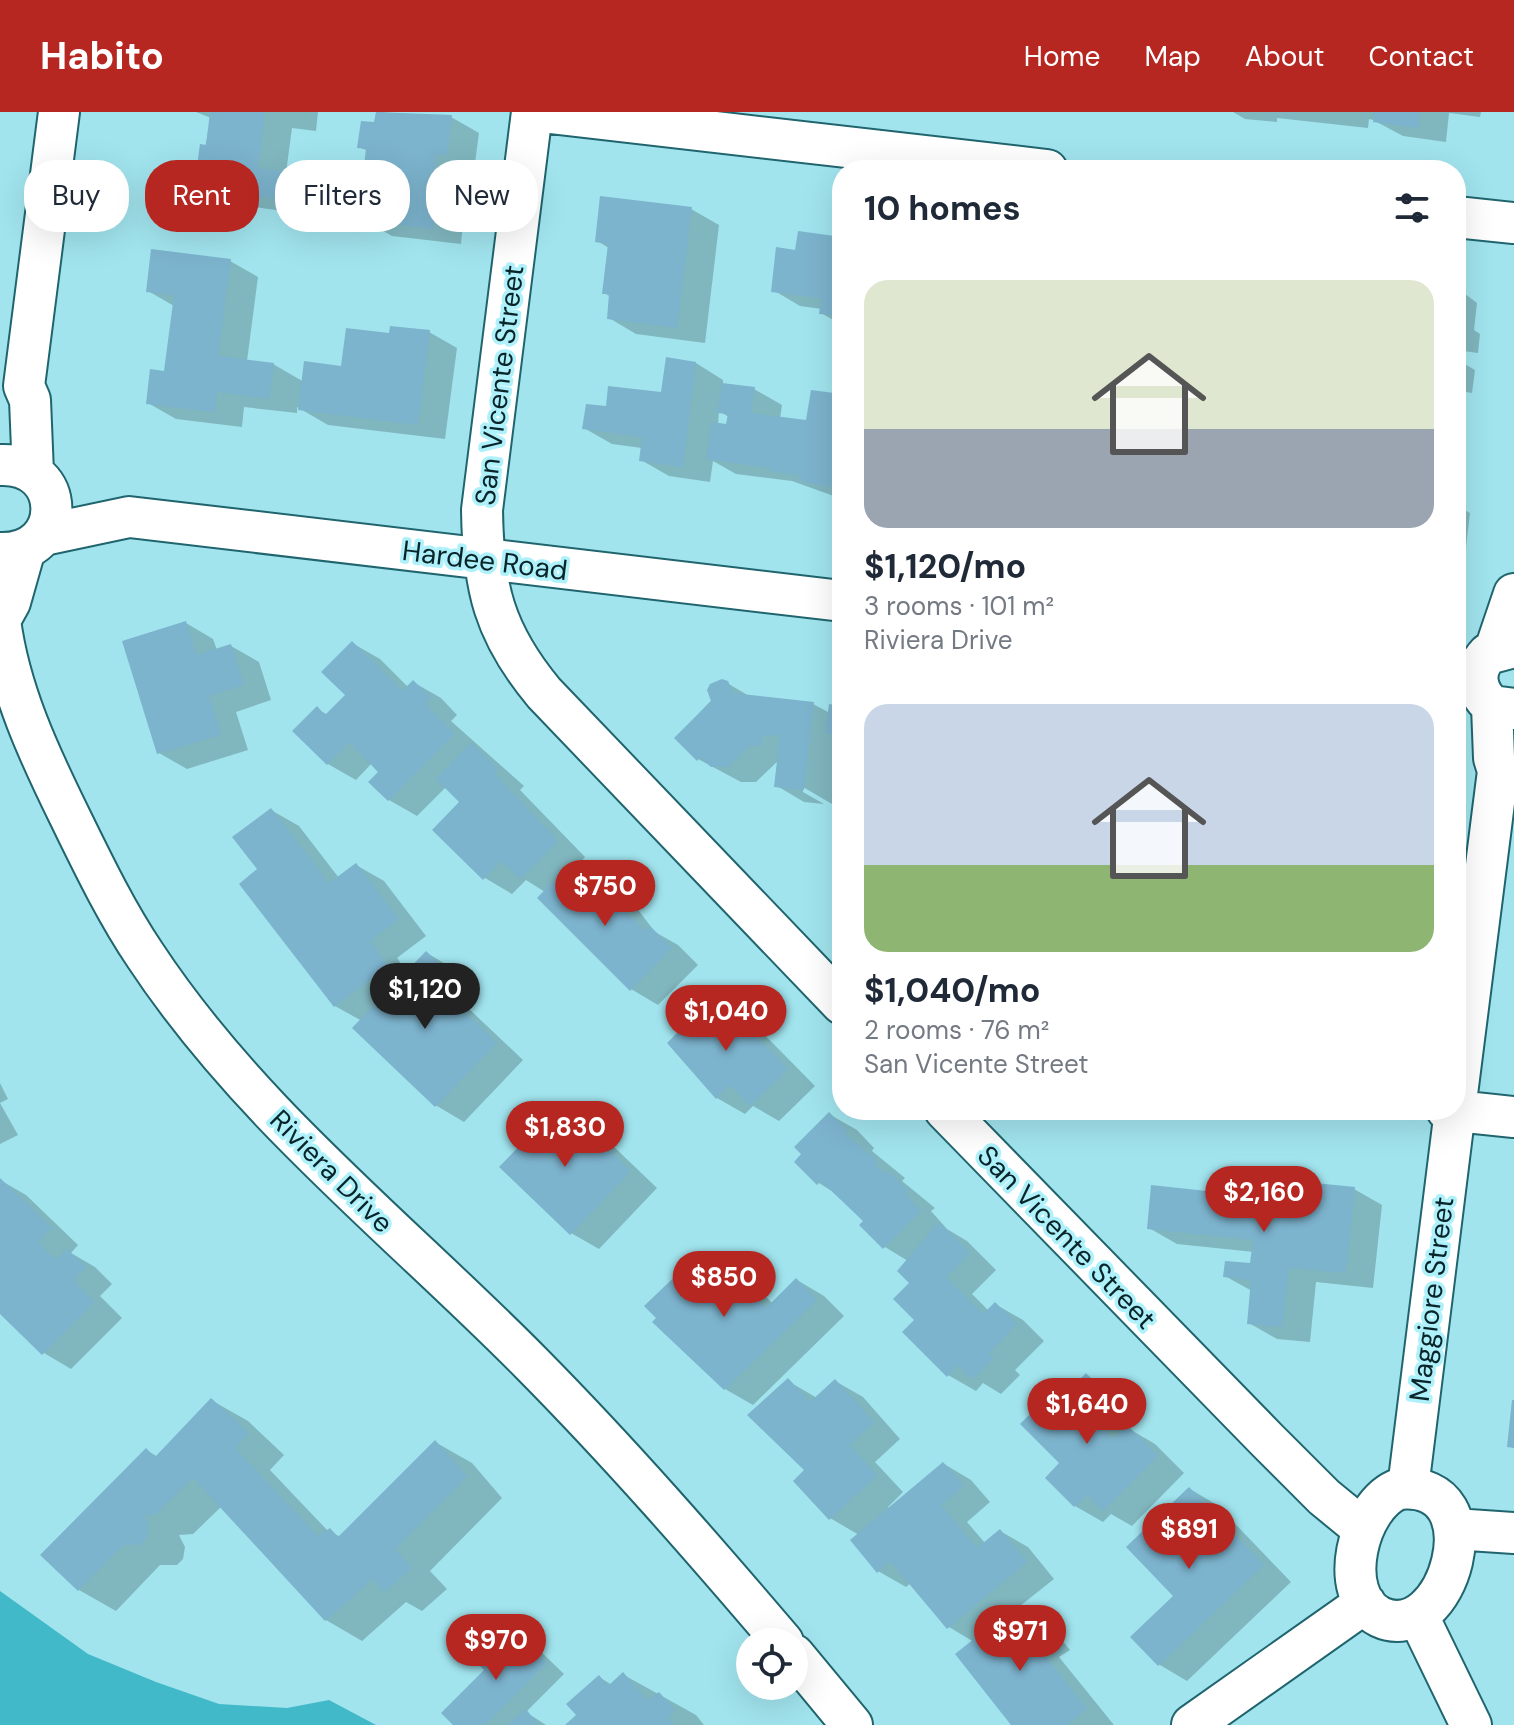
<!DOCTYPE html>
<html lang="en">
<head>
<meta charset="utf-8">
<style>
  :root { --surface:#fff; --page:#f6f6f7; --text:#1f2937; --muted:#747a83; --accent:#b62721 }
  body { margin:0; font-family:"DM Sans",sans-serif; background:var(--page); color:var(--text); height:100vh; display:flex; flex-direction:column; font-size:30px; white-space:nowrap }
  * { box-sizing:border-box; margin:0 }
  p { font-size:26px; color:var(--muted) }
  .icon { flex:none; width:44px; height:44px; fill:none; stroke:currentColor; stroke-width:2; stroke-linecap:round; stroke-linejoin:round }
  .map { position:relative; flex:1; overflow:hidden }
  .panel { position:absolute; left:832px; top:48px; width:634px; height:960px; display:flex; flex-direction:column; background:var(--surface); border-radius:32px; box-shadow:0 8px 32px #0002 }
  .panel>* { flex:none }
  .guide { position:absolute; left:24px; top:48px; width:688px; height:72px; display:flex; gap:16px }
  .controls { position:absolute; left:736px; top:1516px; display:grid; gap:16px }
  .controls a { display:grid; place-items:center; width:72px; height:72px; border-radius:50%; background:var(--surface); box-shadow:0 8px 32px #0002; font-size:40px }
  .price { position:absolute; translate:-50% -68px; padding:0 18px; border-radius:28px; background:var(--accent); color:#fff; font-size:26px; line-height:52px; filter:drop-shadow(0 2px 4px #0008) }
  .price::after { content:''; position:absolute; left:50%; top:48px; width:24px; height:18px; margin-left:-12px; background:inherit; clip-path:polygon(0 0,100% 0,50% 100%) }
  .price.on { background:#222; color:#fff }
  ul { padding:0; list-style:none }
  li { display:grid; align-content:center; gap:16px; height:424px; padding:0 32px }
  li span { display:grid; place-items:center; height:248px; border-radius:24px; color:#555 }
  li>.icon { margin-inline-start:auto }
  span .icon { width:144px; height:144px; fill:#fffc; stroke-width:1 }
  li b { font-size:34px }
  h2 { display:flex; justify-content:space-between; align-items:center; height:96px; padding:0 32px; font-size:34px }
  .tag { padding:0 28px; border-radius:32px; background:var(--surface); box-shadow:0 8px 32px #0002; font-size:28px; line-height:72px }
  .tag.on { background:var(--accent); color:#fff }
  header { display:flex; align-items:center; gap:48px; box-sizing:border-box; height:112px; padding:0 40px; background:var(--accent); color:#fff }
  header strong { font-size:38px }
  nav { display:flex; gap:44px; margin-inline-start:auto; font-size:28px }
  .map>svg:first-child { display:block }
  .water { fill:#42b9c9 }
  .shadow { fill:#0003; fill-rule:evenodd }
  .building { fill:#7cb3cd }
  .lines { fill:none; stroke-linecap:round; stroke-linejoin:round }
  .minor-casing { stroke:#20656e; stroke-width:44 }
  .minor { stroke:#fff; stroke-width:40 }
  .labels { text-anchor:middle; stroke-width:7; stroke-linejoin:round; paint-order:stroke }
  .street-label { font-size:28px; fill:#092529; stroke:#aef1fb }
</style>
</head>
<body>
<header>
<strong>Habito</strong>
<nav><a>Home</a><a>Map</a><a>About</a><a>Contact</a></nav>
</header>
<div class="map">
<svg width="1514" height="1613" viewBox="0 0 1514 1613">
  <rect width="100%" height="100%" fill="#a1e4ee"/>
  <path class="water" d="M0 1479 88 1542 156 1570 219 1592 287 1596 329 1588 376 1613H0Z"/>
  <path class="shadow" d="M196 0H318L316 19 292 16 286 61 315 78 312 103 224 91 197 75 211 6Z
    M378 0 451 5 479 21 474 58 464 57 461 80 466 83 461 132 392 124 364 108 368 39 359 35 376 12Z
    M1233 0H1481L1480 5 1449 1 1446 30 1403 24 1373 8 1369 7 1368 16 1277 6V10L1245 7Z
    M691 97 719 113 705 231 636 222 609 206 611 185 604 181 609 136 597 129Z
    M842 127V213L821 201 822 197 800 194 773 178 797 140Z
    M230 149 258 165 247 249 273 252 304 270 429 220 457 236 445 327 328 313 297 295V301L244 295 242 315 176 307 148 291 166 261 174 194 148 179Z
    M1456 175 1477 191 1474 218 1480 222 1478 241 1456 238Z
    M1456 247 1475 258 1472 281 1466 280 1462 312 1456 311Z
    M696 251 723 268V274L754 277 782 293 780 307 808 311 812 280 842 284V387L792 369 736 362 713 349 710 370 669 364 641 348 642 336 612 332 584 316 608 297 663 282ZM719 299 729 305 728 315 718 313Z
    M1456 393 1470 401 1465 444 1456 443Z
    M186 511 213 527 217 538 231 534 259 550 271 588 236 600 248 638 187 657 159 641Z
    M352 531 380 547 408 575 413 570 441 586 457 603 451 609 524 674 520 678 585 745 571 760 636 795 655 820 678 833 698 853 658 893 631 877 545 780 526 768 512 782 485 766 462 690 446 675 417 704 389 688 381 660 372 651 356 668 328 652 317 597 328 603 348 583Z
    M727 571 751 585 813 592 830 601 842 596V629L839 627 832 692 803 675V680L824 692 804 690 777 674 780 647 756 670H741L698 647 677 626Z
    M271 698 299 714 339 766 356 753 384 769 426 824 397 846 408 861 427 841 454 857 480 882 467 895 523 948 464 1010 437 994 355 916 362 909 335 894 260 758Z
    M715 885 743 901 815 974 779 1009 753 994 745 1002 717 986 669 931Z
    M0 971 8 987 0 991 18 1023 0 1032Z
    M560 994 588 1010 657 1076 599 1137 571 1121Z
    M829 1002 857 1018 874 1036 872 1039 905 1066 902 1069 935 1096 931 1099 947 1117 967 1129 996 1158 972 1182 989 1199 995 1192 1023 1208 1044 1229 1015 1258 1020 1263 1001 1282 983 1271 976 1279 948 1263 917 1208 908 1149 885 1135 866 1109 838 1083 819 1071Z
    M0 1068 26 1083 78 1133 71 1141 95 1155 112 1172 100 1184 122 1206 71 1257 44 1241 0 1199Z
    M1247 1073 1269 1086 1306 1089 1354 1077 1382 1093 1373 1176 1316 1170 1310 1230 1277 1227 1249 1211 1252 1179 1225 1164 1252 1153 1254 1140 1177 1132 1149 1116 1218 1082Z
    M722 1152 750 1168 773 1192 797 1168 824 1184 844 1204 753 1293 725 1277 689 1153 709 1165Z
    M1087 1264 1114 1280 1138 1303 1126 1315 1155 1332 1184 1361 1132 1414 1111 1402 1103 1410 1075 1394 1062 1351 1049 1286 1059 1291Z
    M788 1269 817 1286 835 1269 863 1285 900 1327 875 1350 903 1380 888 1395 890 1397 944 1352 971 1368 990 1390 967 1410 985 1431 1000 1419 1028 1435 1054 1467 1020 1494 1047 1510 1070 1538 1059 1545 1114 1613H1014L974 1530 949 1515 911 1471 906 1475 878 1459 859 1423 830 1406 807 1358Z
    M211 1288 248 1309 284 1343 270 1358 328 1419 341 1425 435 1330 472 1351 502 1386 430 1459 447 1477 422 1499 406 1490 362 1529 326 1508 222 1394 193 1422 179 1423 185 1435 183 1447 177 1453H160L116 1499 79 1478 146 1338 158 1345Z
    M1190 1377 1217 1393 1291 1470 1187 1569 1160 1553 1133 1525 1176 1484Z
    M515 1521 533 1532 564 1562 526 1600 546 1613H456L502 1534Z
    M624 1563 696 1603 704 1613H568L579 1603 599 1565 612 1573Z"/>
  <path class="building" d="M210 0H265L258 56 288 60 284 88 194 76 200 32 206 33Z
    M376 0 452 3 447 44 436 42 434 65H439L433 117 362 109 364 96 359 95 366 37 357 36 361 9 374 10Z
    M1374 0H1420L1418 16 1373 10Z
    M600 84 692 95 677 216 607 207 609 182H602L608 132 595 130Z
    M798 119 842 125V204L819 202 821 186 771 180 776 135 795 138Z
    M151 137 231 147 218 244 274 251 269 287 217 280 215 300 146 292 150 257 164 259 174 183 146 180Z
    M390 214 430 218 418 313 298 298 304 249 341 254 346 216 389 221Z
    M666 245 696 250 683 355 639 349 642 325 582 317 586 292 606 294 608 274 661 280Z
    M722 271 755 275 751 301 806 308 811 278 842 282 831 375 808 371 799 367V363L769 359 770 356 706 347 712 310 726 312 728 302 717 301Z
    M186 509 196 543 231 532 244 573 209 584 221 623 157 642 122 529Z
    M352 529 402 579 413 568 431 586 425 592 455 622 388 689 368 670 378 660 349 630 327 653 292 619 317 594 325 603 345 583 321 560Z
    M722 567 728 569 733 581 814 590 804 678 774 675 780 623 762 624 761 635 750 633 728 655H711L700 645 697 649 674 626 711 589 707 578 710 572Z
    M829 592 842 594V624L825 621Z
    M471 631 498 657 494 661 558 729 520 767 501 749 483 768 432 718 459 690 436 667Z
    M271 696 329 771 356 751 399 807 370 829 388 854 334 895 239 772 257 757 232 725Z
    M567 755 589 777 597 770 606 779 608 776 619 787 616 790 645 819 650 814 672 836 630 879 537 786Z
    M426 839 453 865 441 878 497 931 435 995 352 916Z
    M715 883 788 957 750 994 730 973 716 987 667 931Z
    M560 992 631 1059 570 1123 499 1055Z
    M829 1000 848 1019 845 1022 878 1049 875 1052 885 1062 888 1059 909 1079 905 1082 921 1099 883 1137 859 1113 863 1109 821 1069 817 1073 794 1050 801 1042 794 1035Z
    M0 1066 52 1116 38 1130 55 1148 67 1137 86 1155 73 1168 95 1190 42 1243 0 1202Z
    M1218 1068 1248 1072 1247 1082 1304 1087 1305 1070 1355 1075 1346 1161 1289 1156 1282 1215 1247 1212 1251 1168 1223 1165 1225 1149 1250 1151 1253 1128 1147 1117 1151 1073 1216 1080Z
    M939 1110 970 1141 946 1165 983 1202 995 1190 1017 1212 989 1241 994 1246 972 1267 958 1253 947 1265 902 1220 914 1208 893 1187 909 1171 897 1159Z
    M722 1149 766 1196 796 1166 817 1188 724 1278 652 1210 656 1206 644 1194 689 1151 704 1167Z
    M1086 1261 1111 1286 1092 1305 1113 1327 1127 1313 1158 1344 1103 1399 1087 1383 1074 1395 1045 1366 1059 1351 1020 1312 1049 1283 1057 1291Z
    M788 1266 810 1290 835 1267 874 1310 849 1333 877 1363 829 1408 793 1369 804 1358 747 1303Z
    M211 1286 249 1321 235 1336 318 1424 330 1416 338 1425 435 1328 467 1364 395 1437 412 1456 384 1480 373 1467 325 1509 193 1366 156 1402 144 1403 149 1413 147 1426 140 1433H123L78 1479 40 1443 146 1336 155 1345Z
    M1512 1288H1514V1336L1507 1335Z
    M943 1350 964 1374 941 1393 977 1436 1000 1417 1027 1450 947 1517 890 1449 877 1461 850 1428Z
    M1189 1375 1264 1453 1158 1554 1130 1525 1173 1484 1126 1435Z
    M1019 1491 1043 1521 1033 1529 1087 1597 1067 1613H1011L955 1542Z
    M515 1518 547 1551 485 1613H453L441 1601 484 1558 476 1550 496 1529 500 1533Z
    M623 1560 648 1589 659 1580 675 1598 668 1605 675 1613H565L576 1603 566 1592 599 1563 608 1574Z
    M526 1597 538 1613H506Z"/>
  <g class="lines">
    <defs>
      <path id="minor" d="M532 0 482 398C483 475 494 521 544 581L842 892
        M541 0 1047 58
        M1456 105 1514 111
        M0 353C68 350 69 443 0 441
        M33 361 30 288 24 274 59 0
        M44 423 129 405 842 489
        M0 508C9 578 39 642 70 705 93 752 116 800 145 843 249 1001 401 1119 532 1252 620 1341 702 1435 783 1530
        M0 508 10 490 25 437
        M1514 535 1488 542C1472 559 1475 579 1492 594L1514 597
        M1495 538 1514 482
        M1456 990 1498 659 1494 646 1492 594
        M945 998 1267 1328 1324 1385 1363 1417
        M1447 998 1514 1005
        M1408 1376 1455 998
        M1399 1377C1498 1367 1448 1537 1380 1505 1335 1483 1358 1392 1399 1377Z
        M1454 1417 1514 1421
        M1418 1504 1471 1613
        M794 1543 852 1613
        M1192 1613 1365 1491"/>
    </defs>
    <use href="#minor" class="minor-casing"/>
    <use href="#minor" class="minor"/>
  </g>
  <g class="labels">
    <g class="street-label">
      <text transform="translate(499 273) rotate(-83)" y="10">San Vicente Street</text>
      <text transform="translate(485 448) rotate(7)" y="10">Hardee Road</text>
      <text transform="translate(332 1059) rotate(45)" y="10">Riviera Drive</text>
      <text transform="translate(1067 1125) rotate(46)" y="10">San Vicente Street</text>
      <text transform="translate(1431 1187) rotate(-83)" y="10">Maggiore Street</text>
    </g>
  </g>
</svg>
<div class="controls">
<a><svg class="icon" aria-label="locate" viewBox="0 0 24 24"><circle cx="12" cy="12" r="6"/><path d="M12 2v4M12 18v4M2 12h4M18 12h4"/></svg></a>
</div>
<b class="price" style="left:605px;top:816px">$750</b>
<b class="price on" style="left:425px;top:919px">$1,120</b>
<b class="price" style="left:726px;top:941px">$1,040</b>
<b class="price" style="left:565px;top:1057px">$1,830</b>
<b class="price" style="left:1264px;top:1122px">$2,160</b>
<b class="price" style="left:724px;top:1207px">$850</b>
<b class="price" style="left:1087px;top:1334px">$1,640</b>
<b class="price" style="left:1189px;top:1459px">$891</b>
<b class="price" style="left:1020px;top:1561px">$971</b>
<b class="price" style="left:496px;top:1570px">$970</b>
<div class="guide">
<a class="tag">Buy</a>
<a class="tag on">Rent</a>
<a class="tag">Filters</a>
<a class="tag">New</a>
</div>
<section class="panel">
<h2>10 homes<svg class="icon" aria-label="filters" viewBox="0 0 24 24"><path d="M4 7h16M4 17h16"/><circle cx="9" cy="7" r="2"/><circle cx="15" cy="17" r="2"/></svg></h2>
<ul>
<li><span style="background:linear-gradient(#dfe7d0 60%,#9aa5b1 0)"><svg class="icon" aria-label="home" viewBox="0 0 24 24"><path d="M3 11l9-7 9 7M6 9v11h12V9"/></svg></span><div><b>$1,120/mo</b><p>3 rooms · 101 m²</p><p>Riviera Drive</p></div></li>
<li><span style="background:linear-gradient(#c9d6e8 65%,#8fb573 0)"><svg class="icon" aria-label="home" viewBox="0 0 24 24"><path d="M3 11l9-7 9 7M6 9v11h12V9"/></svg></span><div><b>$1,040/mo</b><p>2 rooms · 76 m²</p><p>San Vicente Street</p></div></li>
</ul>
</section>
</div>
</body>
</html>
